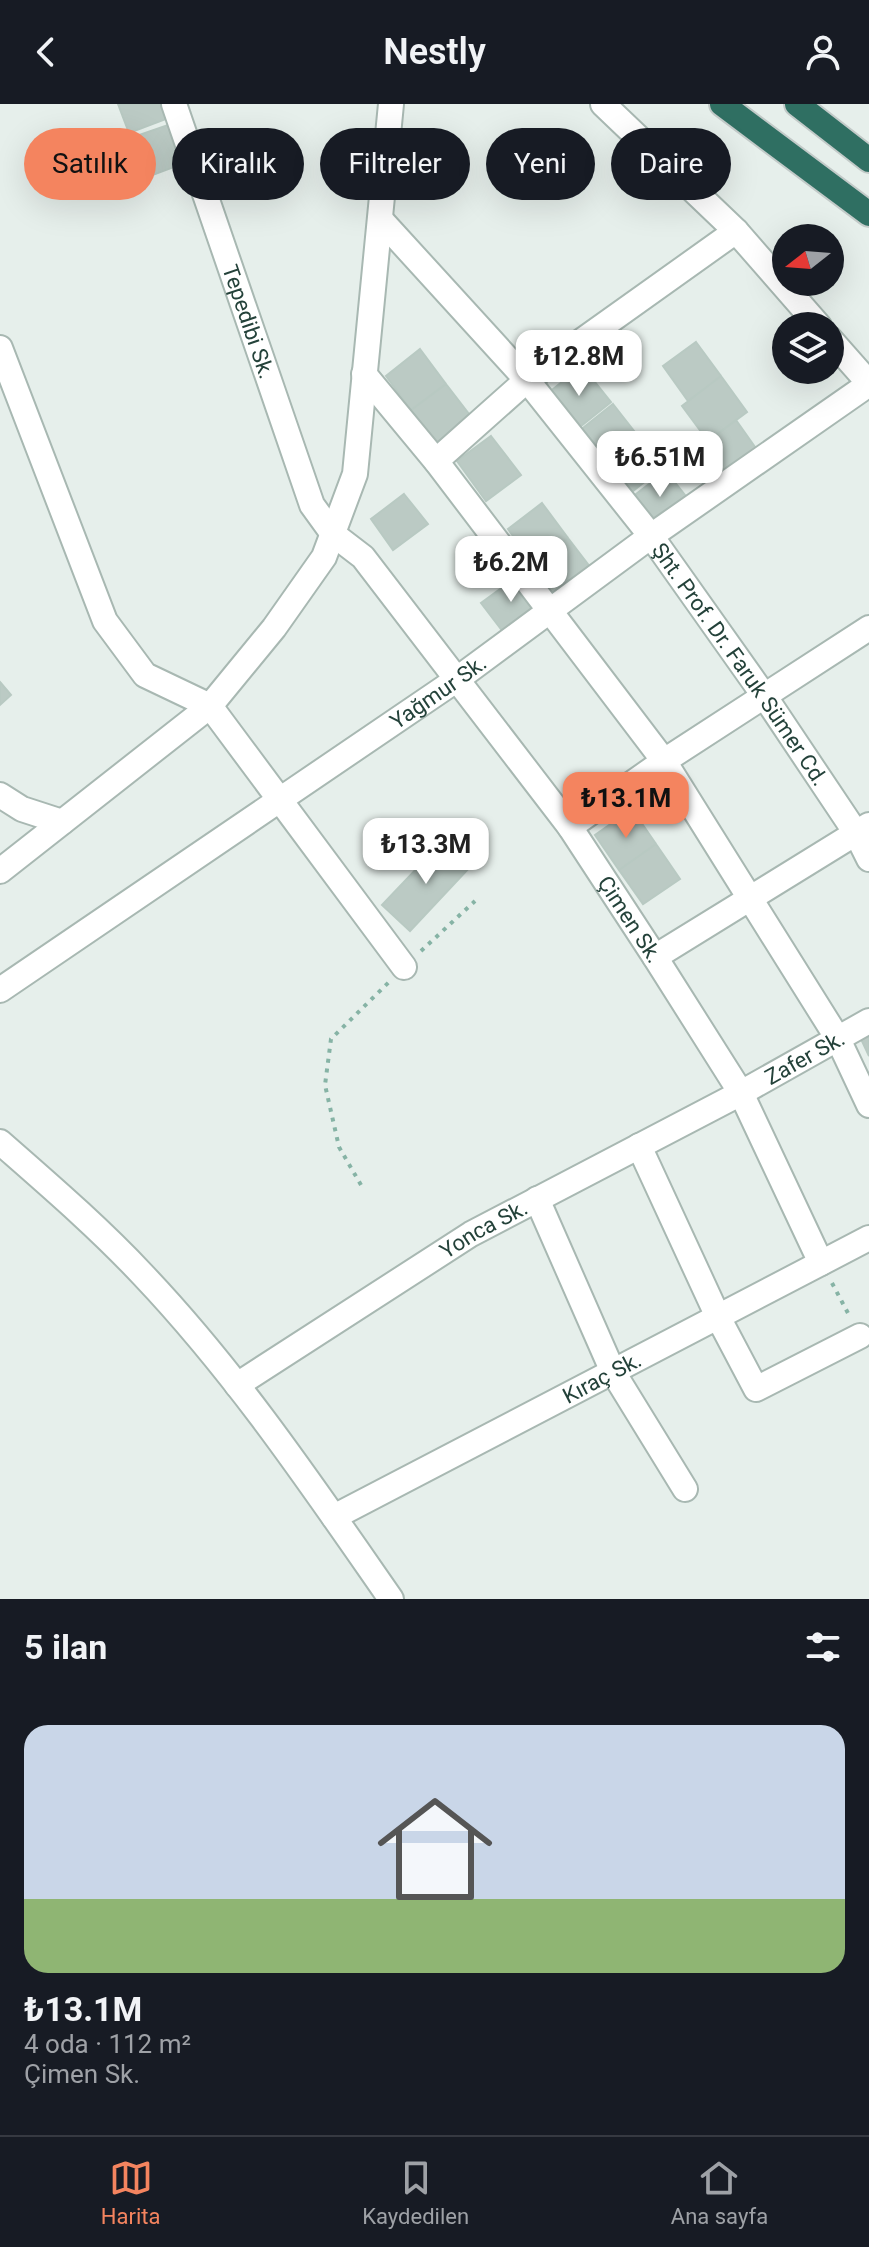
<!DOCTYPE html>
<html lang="tr">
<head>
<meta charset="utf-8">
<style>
  :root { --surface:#171b24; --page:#242831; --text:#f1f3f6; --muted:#9ea1a6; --line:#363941; --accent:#f4845f }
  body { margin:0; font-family:Roboto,sans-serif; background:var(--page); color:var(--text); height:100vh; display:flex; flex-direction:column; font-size:30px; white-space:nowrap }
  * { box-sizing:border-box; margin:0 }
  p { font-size:26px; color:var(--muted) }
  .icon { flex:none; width:44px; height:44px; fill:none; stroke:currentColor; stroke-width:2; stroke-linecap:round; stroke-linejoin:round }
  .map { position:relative; height:1495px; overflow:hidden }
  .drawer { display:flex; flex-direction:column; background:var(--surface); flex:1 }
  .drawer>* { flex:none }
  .banner { position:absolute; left:24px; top:24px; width:822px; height:72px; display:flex; gap:16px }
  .needle { width:52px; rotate:253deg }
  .tools { position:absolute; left:772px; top:120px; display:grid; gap:16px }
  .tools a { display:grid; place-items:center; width:72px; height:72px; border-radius:50%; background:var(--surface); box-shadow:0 8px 32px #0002; font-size:40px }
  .price { position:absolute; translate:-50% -68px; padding:0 18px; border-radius:16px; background:#fff; color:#222; font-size:26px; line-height:52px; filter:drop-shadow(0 2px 4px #0008) }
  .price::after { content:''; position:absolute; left:50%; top:48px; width:24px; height:18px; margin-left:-12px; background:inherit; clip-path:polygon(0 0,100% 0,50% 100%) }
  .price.on { background:var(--accent); color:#111 }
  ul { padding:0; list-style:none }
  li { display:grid; align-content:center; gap:16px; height:424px; padding:0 24px }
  li span { display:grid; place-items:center; height:248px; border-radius:24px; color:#555 }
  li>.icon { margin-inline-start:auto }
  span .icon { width:144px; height:144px; fill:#fffc; stroke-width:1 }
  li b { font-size:34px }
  h2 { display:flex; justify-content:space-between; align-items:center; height:96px; padding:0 24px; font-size:34px }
  .chip { padding:0 28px; border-radius:36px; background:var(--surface); box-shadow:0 8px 32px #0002; font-size:28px; line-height:72px }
  .chip.on { background:var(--accent); color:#111 }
  header { display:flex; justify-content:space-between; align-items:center; height:104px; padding:0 24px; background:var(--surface); font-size:36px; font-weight:600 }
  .dock { display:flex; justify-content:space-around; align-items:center; height:112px; border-top:2px solid var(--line); background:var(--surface); font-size:22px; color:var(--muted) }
  .dock a { display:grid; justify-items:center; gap:4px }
  .dock .on { color:var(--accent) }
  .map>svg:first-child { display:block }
  .building { fill:#bbcac4; stroke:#b8c9c2; stroke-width:2 }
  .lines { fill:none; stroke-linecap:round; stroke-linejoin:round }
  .minor-casing { stroke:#a8b8b2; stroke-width:28 }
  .highway-casing { stroke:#c2cac8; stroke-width:28 }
  .path { stroke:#86b3a5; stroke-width:4; stroke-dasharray:4 6; stroke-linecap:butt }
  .minor { stroke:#fff; stroke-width:24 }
  .highway { stroke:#2f6f62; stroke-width:24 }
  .labels { text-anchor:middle; stroke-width:6; stroke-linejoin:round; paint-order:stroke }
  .street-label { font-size:22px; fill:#24423a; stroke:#f7fbf9 }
</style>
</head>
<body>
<header><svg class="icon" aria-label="back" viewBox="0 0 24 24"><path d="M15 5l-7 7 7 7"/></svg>Nestly<svg class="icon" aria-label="person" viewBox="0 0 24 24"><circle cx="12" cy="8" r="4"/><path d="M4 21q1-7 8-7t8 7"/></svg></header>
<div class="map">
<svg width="869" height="1495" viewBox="0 0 869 1495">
  <rect width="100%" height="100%" fill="#e6efeb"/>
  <path class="building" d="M118 0H160L166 15 129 29Z
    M168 21 182 60 150 72 136 32Z
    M696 238 721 272 688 297 663 262Z
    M420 245 446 280 411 306 386 272Z
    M582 262 611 298 576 326 547 290Z
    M721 272 747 308 708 337 682 302Z
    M446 280 476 319 441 345 411 306Z
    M613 300 638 332 603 360 578 328Z
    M736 316 760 350 729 373 704 340Z
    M491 332 521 371 486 397 457 357Z
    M638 332 663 363 628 391 603 360Z
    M666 367 689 396 655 424 631 394Z
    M404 390 428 420 393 446 371 415Z
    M542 399 568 434 533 460 508 425Z
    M568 434 594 468 559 494 533 460Z
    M518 472 540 502 504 529 481 499Z
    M0 578 11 591 0 601Z
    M632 705 656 740 619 766 595 731Z
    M443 737 470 763 410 827 382 801Z
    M656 740 680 775 643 800 619 766Z
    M869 931V952L861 935Z"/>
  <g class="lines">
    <defs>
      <g id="minor">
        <path id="s1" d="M174 0 312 401 333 430 363 453 570 723 655 853 741 989 821 1159"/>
        <path d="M603 0 736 127 819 222"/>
        <path id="s2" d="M381 116 527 276 651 432 765 593 856 729 869 755"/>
        <path d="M830 235 869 279"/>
        <path d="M0 244 105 517 145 571 210 602 404 863"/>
        <path d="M364 270 436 357 664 657 838 935 869 1001"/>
        <path d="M436 357 527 276 736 127"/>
        <path d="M0 691 22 705 62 718"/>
        <path d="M570 723 664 657 869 524"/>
        <path d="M0 767 210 602 274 524 324 453 355 370 391 0"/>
        <path d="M655 853 869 721"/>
        <path id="s3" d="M0 886 456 576 651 432 869 280"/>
        <path d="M0 1038C49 1081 98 1123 143 1171 237 1270 313 1383 391 1495"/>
        <path d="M639 1042 718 1213 756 1285 860 1232"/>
        <path d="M537 1095 613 1268 685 1385"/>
        <path id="s4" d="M237 1281 471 1130 741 989 869 917"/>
        <path id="s5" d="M334 1413 869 1134"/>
      </g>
      <path id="highway" d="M722 0 869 110
        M797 0 869 56"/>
    </defs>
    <use href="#minor" class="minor-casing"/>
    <use href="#highway" class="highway-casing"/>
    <path class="path" d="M421 847 475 797
      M361 1081 339 1043 325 981 331 935 389 878
      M832 1179 850 1213"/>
    <use href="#minor" class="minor"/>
    <use href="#highway" class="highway"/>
  </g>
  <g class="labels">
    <g class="street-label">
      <text dy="8" stroke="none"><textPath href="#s1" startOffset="230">Tepedibi Sk.</textPath></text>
      <text dy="8" stroke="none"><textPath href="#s2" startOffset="572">Şht. Prof. Dr. Faruk Sümer Cd.</textPath></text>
      <text dy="8" stroke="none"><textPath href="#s3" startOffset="530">Yağmur Sk.</textPath></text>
      <text dy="8" stroke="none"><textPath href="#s1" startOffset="948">Çimen Sk.</textPath></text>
      <text dy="8" stroke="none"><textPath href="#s4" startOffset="656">Zafer Sk.</textPath></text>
      <text dy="8" stroke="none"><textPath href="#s4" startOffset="292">Yonca Sk.</textPath></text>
      <text dy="8" stroke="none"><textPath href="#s5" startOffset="302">Kıraç Sk.</textPath></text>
    </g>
  </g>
</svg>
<div class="tools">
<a><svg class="needle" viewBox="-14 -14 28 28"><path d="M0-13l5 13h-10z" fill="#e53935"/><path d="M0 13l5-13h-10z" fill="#9ea1a6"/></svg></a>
<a><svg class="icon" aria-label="layers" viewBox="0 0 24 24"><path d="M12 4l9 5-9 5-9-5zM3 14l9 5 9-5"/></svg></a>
</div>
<b class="price" style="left:579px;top:294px">₺12.8M</b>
<b class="price" style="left:660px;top:395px">₺6.51M</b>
<b class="price" style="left:511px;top:500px">₺6.2M</b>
<b class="price on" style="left:626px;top:736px">₺13.1M</b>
<b class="price" style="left:426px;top:782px">₺13.3M</b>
<div class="banner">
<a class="chip on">Satılık</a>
<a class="chip">Kiralık</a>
<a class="chip">Filtreler</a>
<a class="chip">Yeni</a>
<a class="chip">Daire</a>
</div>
</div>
<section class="drawer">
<h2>5 ilan<svg class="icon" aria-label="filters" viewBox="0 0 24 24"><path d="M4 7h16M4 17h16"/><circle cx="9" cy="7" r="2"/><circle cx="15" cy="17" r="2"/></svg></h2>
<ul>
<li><span style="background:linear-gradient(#c9d6e8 70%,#8fb573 0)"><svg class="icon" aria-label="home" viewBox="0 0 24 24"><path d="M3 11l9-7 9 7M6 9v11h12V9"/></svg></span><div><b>₺13.1M</b><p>4 oda · 112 m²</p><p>Çimen Sk.</p></div></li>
</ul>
</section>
<nav class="dock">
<a class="on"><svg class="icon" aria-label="map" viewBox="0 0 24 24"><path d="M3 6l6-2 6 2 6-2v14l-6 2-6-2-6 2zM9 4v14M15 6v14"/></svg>Harita</a>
<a><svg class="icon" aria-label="saved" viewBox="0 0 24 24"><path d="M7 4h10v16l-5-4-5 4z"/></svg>Kaydedilen</a>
<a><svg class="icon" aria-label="home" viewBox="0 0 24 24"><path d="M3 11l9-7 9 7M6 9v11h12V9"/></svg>Ana sayfa</a>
</nav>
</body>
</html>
